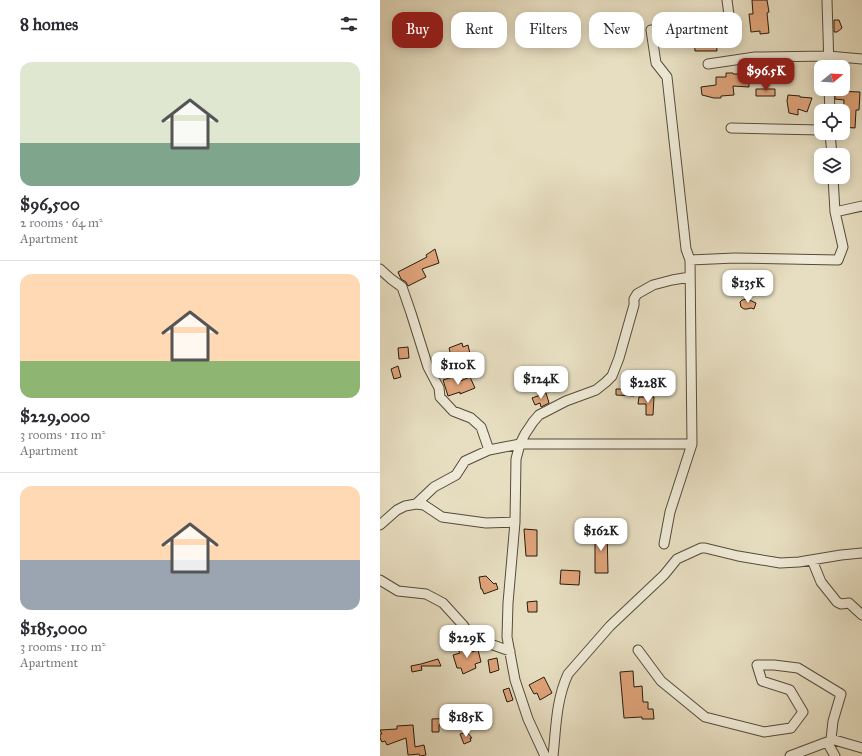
<!DOCTYPE html>
<html lang="en">
<head>
<meta charset="utf-8">
<style>
  :root { --surface:#fff; --page:#f7f7f7; --text:#2b2b33; --muted:#7c7c81; --line:#e1e1e2; --accent:#8f2418 }
  body { margin:0; font-family:"IM FELL Great Primer",serif; background:var(--page); color:var(--text); height:100vh; display:flex; flex-direction:column; font-size:15px; white-space:nowrap }
  * { box-sizing:border-box; margin:0 }
  p { font-size:13px; color:var(--muted) }
  .icon { flex:none; width:22px; height:22px; fill:none; stroke:currentColor; stroke-width:2; stroke-linecap:round; stroke-linejoin:round }
  .map { position:relative; flex:1; overflow:hidden }
  .sheet { display:flex; flex-direction:column; background:var(--surface); width:380px }
  .sheet>* { flex:none }
  .guide { position:absolute; left:12px; top:12px; width:380px; height:36px; display:flex; gap:8px }
  .needle { width:26px; rotate:72deg }
  .fabs { position:absolute; left:434px; top:60px; display:grid; gap:8px }
  .fabs a { display:grid; place-items:center; width:36px; height:36px; border-radius:8px; background:var(--surface); box-shadow:0 2px 10px #0003; font-size:20px }
  .price { position:absolute; translate:-50% -34px; padding:0 9px; border-radius:8px; background:#fff; color:#222; font-size:13px; line-height:26px; filter:drop-shadow(0 1px 2px #0008) }
  .price::after { content:''; position:absolute; left:50%; top:24px; width:12px; height:9px; margin-left:-6px; background:inherit; clip-path:polygon(0 0,100% 0,50% 100%) }
  .price.current { background:var(--accent); color:#fff }
  ul { padding:0; list-style:none }
  li { display:grid; align-content:center; gap:8px; height:212px; padding:0 20px }
  li+li { border-top:1px solid var(--line) }
  li span { display:grid; place-items:center; height:124px; border-radius:12px; color:#555 }
  li>.icon { margin-inline-start:auto }
  span .icon { width:72px; height:72px; fill:#fffc; stroke-width:1 }
  li b { font-size:17px }
  h2 { display:flex; justify-content:space-between; align-items:center; height:48px; padding:0 20px; font-size:17px }
  .chip { padding:0 14px; border-radius:12px; background:var(--surface); box-shadow:0 2px 10px #0003; font-size:14px; line-height:36px }
  .chip.current { background:var(--accent); color:#fff }
  main { display:flex; flex:1; min-height:0 }
  .map>svg:first-child { display:block }
  .building { fill:#e1a47a; stroke:#231b0f }
  .lines { fill:none; stroke-linecap:round; stroke-linejoin:round }
  .minor-casing { stroke:#544c3c; stroke-width:11 }
  .minor { stroke:#efead7; stroke-width:9 }
</style>
</head>
<body>
<main>
<section class="sheet">
<h2>8 homes<svg class="icon" aria-label="filters" viewBox="0 0 24 24"><path d="M4 7h16M4 17h16"/><circle cx="9" cy="7" r="2"/><circle cx="15" cy="17" r="2"/></svg></h2>
<ul>
<li><span style="background:linear-gradient(#dfe7d0 65%,#7fa58c 0)"><svg class="icon" aria-label="home" viewBox="0 0 24 24"><path d="M3 11l9-7 9 7M6 9v11h12V9"/></svg></span><div><b>$96,500</b><p>2 rooms · 64 m²</p><p>Apartment</p></div></li>
<li><span style="background:linear-gradient(#ffd9b3 70%,#8fb573 0)"><svg class="icon" aria-label="home" viewBox="0 0 24 24"><path d="M3 11l9-7 9 7M6 9v11h12V9"/></svg></span><div><b>$229,000</b><p>3 rooms · 110 m²</p><p>Apartment</p></div></li>
<li><span style="background:linear-gradient(#ffd9b3 60%,#9aa5b1 0)"><svg class="icon" aria-label="home" viewBox="0 0 24 24"><path d="M3 11l9-7 9 7M6 9v11h12V9"/></svg></span><div><b>$185,000</b><p>3 rooms · 110 m²</p><p>Apartment</p></div></li>
</ul>
</section>
<div class="map">
<svg width="482" height="756" viewBox="0 0 482 756">
  <rect width="100%" height="100%" fill="#e7dec1"/>
  <filter id="stains"><feTurbulence type="fractalNoise" baseFrequency=".005" numOctaves="4"/><feColorMatrix values="0 0 0 0 .2 0 0 0 0 .09 0 0 0 0 .02 0 0 0 .5 -.17"/></filter>
  <radialGradient id="worn" r=".72"><stop offset=".6" stop-color="#630" stop-opacity="0"/><stop offset="1" stop-color="#630" stop-opacity=".3"/></radialGradient>
  <path class="building" d="M372 0H387L389 12 387 13 389 33 380 34V31L371 32 369 14H373Z
    M454 20H459L462 28 457 32H454Z
    M336 36 337 51H315L314 37Z
    M346 73H353V74H362L361 78H369V87L353 86 354 95 341 96V98H334L322 95 321 87 336 85V77H346Z
    M376 89H395V96H376Z
    M455 91 480 92 479 110H476L475 128 463 127 464 100 455 99Z
    M408 95 420 96V97L432 98 427 112 418 109V115L409 113 407 101Z
    M55 249 59 263 42 269 46 277 28 286 26 282 21 279 18 272 47 257 46 255Z
    M367 299 376 303 374 309 371 308 367 309H364L361 307 360 302 362 300Z
    M82 343 83 347 88 345 90 354 85 355 83 364 80 358 72 360 69 348Z
    M28 347 29 358 19 359 18 348Z
    M18 366 21 377 14 379 11 369Z
    M76 376 78 382 90 377 95 388 80 394V392L68 396 63 380Z
    M246 383 254 384V396L236 395V389H246Z
    M166 393 169 403 161 407 160 403 155 405 152 398Z
    M259 397H274L273 415H266V404H258Z
    M144 529 157 530V556H146Z
    M227 529 228 573H215V530Z
    M181 570 200 571 199 585 180 584Z
    M106 576 114 584 116 583 118 589 104 594 102 589H101L99 577Z
    M157 601V612H148L147 602Z
    M91 646 92 652 98 650 101 662 95 664 96 668 83 674 81 668H77L73 655 80 653 78 650Z
    M117 658 119 670 110 673 108 660Z
    M58 659 61 666H41L42 670 32 672 31 666 41 664Z
    M253 671 254 687 262 686 263 702H268V709H273L274 719H262V717L244 718 240 672Z
    M164 677 172 693 160 700 157 693 154 694 149 685Z
    M129 688 133 700 127 702 123 690Z
    M75 718V719L59 725V732H52V719Z
    M33 725 35 747 44 745 46 755 40 756 39 754 28 755 26 738 7 745 5 741 2 742 0 738V734H2L0 730 17 729V726Z
    M87 732 92 738H90L91 741 84 744 80 734Z"/>
  <g class="lines">
    <defs>
      <path id="minor" d="M347 0 349 15
        M447 0 449 67
        M271 30 276 63 287 77 306 249 310 260 355 258 458 260 463 247 455 212 453 177
        M328 64 375 57 448 56 482 59
        M449 89 450 111
        M351 128 441 130
        M450 133 452 155
        M455 212 482 206
        M0 269 11 279 22 287 31 313 48 367 59 388 60 397 73 411 91 418 101 427 109 450
        M36 504 54 487 76 475 85 461 109 450 140 444H312L310 260
        M0 525 17 510 25 506 36 504 44 505 62 517 106 523 135 522
        M284 544 290 512 312 444
        M432 560 441 582 457 602 461 604 469 603 482 615
        M0 580 18 591 46 594 63 603 83 625 90 635 99 640 130 651
        M258 650 281 681 325 717 384 732 411 728 423 712 410 690 382 681 377 665H394L418 668 461 694 453 721 451 739 482 748
        M165 756 148 719 135 680 127 637 128 603 135 522 136 459 140 444 145 434 153 422 159 415 186 401 216 390 226 382 232 376 239 358 254 305V299L257 294 273 285 292 280 310 277
        M173 756C176 728 176 700 188 674L230 626 284 575 297 559 321 548H325L358 556 400 563 419 562 461 555 482 553
        M410 756 447 742 455 756"/>
    </defs>
    <use href="#minor" class="minor-casing"/>
    <use href="#minor" class="minor"/>
  </g>
  <rect width="100%" height="100%" filter="url(#stains)"/>
  <rect width="100%" height="100%" fill="url(#worn)"/>
</svg>
<div class="fabs">
<a><svg class="needle" viewBox="-14 -14 28 28"><path d="M0-13l5 13h-10z" fill="#e53935"/><path d="M0 13l5-13h-10z" fill="#7c7c81"/></svg></a>
<a><svg class="icon" aria-label="locate" viewBox="0 0 24 24"><circle cx="12" cy="12" r="6"/><path d="M12 2v4M12 18v4M2 12h4M18 12h4"/></svg></a>
<a><svg class="icon" aria-label="layers" viewBox="0 0 24 24"><path d="M12 4l9 5-9 5-9-5zM3 14l9 5 9-5"/></svg></a>
</div>
<b class="price current" style="left:386px;top:92px">$96.5K</b>
<b class="price" style="left:368px;top:304px">$135K</b>
<b class="price" style="left:78px;top:386px">$110K</b>
<b class="price" style="left:161px;top:400px">$124K</b>
<b class="price" style="left:268px;top:404px">$228K</b>
<b class="price" style="left:221px;top:552px">$162K</b>
<b class="price" style="left:87px;top:659px">$229K</b>
<b class="price" style="left:86px;top:738px">$185K</b>
<div class="guide">
<a class="chip current">Buy</a>
<a class="chip">Rent</a>
<a class="chip">Filters</a>
<a class="chip">New</a>
<a class="chip">Apartment</a>
</div>
</div>
</main>
</body>
</html>
